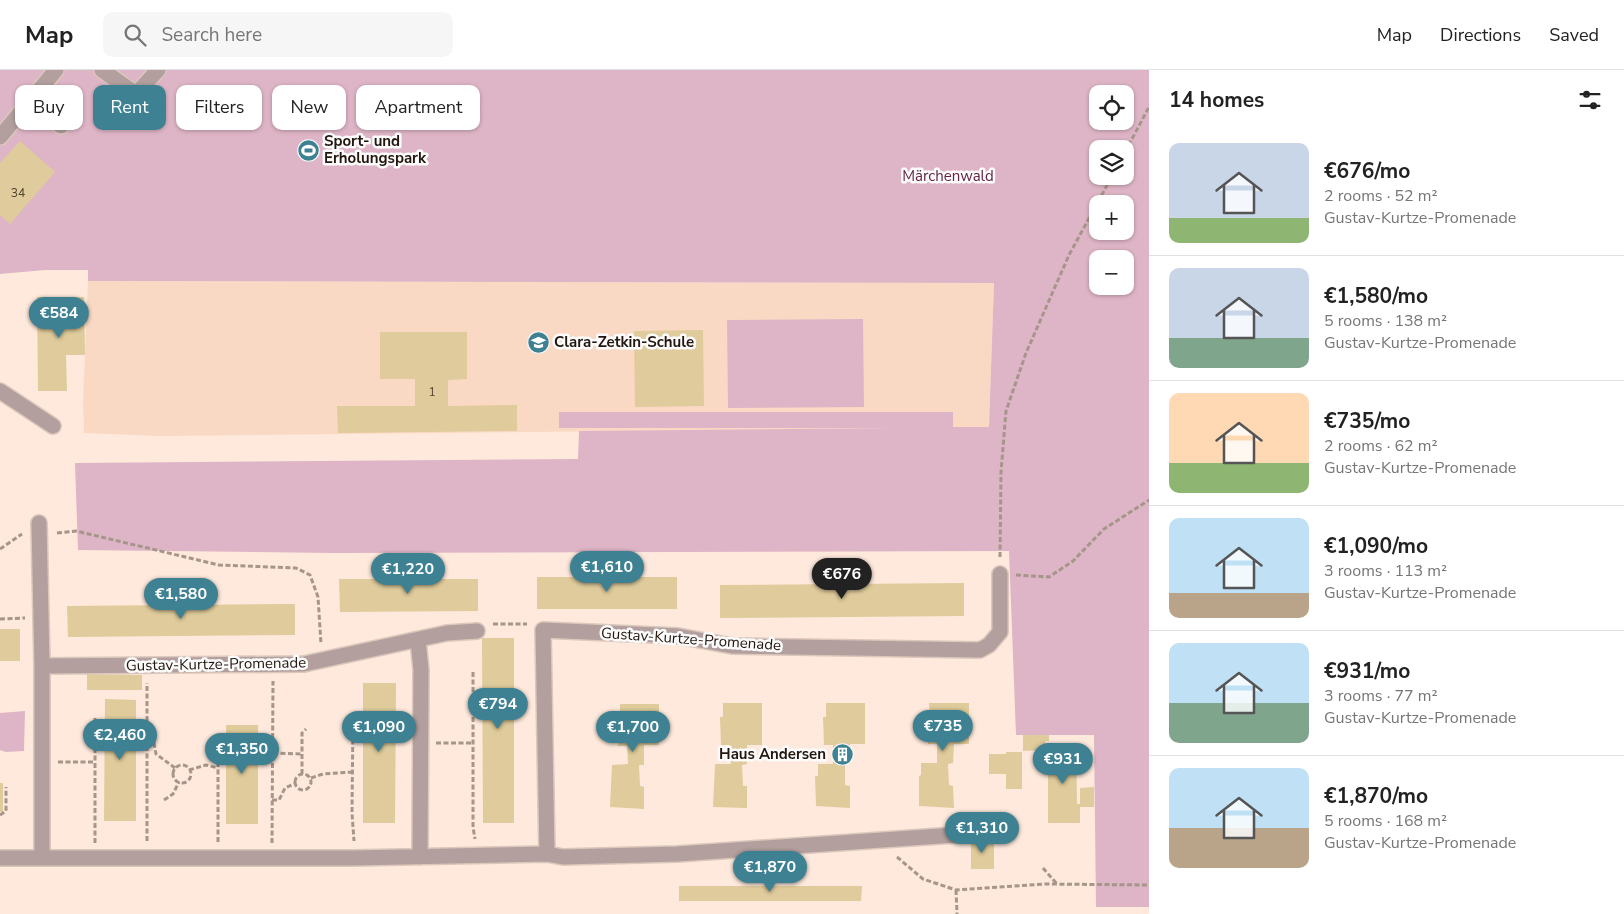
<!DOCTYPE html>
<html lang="en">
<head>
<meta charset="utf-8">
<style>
  :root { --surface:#fff; --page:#f6f6f6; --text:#222; --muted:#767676; --line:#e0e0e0; --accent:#3e8192 }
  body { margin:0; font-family:"Nunito Sans",sans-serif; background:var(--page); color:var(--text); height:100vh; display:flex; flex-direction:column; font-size:19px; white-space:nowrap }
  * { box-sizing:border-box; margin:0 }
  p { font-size:16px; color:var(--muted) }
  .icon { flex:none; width:28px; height:28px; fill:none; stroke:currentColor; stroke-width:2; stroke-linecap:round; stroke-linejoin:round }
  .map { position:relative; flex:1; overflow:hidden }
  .panel { display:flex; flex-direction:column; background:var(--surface); width:475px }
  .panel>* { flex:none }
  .top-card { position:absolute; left:15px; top:15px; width:475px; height:45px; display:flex; gap:10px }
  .fabs { position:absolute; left:1089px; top:15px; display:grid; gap:10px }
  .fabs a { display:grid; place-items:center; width:45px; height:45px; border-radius:10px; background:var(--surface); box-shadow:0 1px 4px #0004; font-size:25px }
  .price { position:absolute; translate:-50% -42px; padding:0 11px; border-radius:18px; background:var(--accent); color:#fff; font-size:16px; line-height:32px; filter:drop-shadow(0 1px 2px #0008) }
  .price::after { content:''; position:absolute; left:50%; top:30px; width:15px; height:11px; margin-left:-8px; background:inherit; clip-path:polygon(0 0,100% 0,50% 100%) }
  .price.selected { background:#222; color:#fff }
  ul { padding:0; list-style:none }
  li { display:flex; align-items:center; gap:15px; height:125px; padding:0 20px }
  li+li { border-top:1px solid var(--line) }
  li span { display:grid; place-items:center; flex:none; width:140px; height:100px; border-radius:10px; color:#555 }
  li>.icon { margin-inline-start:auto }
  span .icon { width:60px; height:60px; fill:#fffc; stroke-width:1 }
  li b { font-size:21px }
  h2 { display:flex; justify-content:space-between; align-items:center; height:60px; padding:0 20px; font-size:21px }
  .chip { padding:0 18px; border-radius:10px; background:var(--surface); box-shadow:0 1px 4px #0004; font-size:18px; line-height:45px }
  .chip.selected { background:var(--accent); color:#fff }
  header { display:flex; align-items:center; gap:30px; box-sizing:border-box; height:70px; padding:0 25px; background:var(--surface); border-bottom:1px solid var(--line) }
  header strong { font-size:24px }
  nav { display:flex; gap:28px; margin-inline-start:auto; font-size:18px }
  .search { width:350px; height:45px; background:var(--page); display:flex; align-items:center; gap:12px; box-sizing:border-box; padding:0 18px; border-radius:10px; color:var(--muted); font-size:19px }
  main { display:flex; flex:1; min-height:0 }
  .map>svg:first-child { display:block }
  .built { fill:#fad9c4 }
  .green { fill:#deb5c6; fill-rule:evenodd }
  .building { fill:#dfcb9b }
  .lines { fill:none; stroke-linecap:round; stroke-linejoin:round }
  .minor-casing { stroke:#dbc7bb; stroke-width:18 }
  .path { stroke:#a6958a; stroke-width:3; stroke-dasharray:5 2.5; stroke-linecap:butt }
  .minor { stroke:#b29f9e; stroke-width:15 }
  .labels { text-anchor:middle; stroke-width:5; stroke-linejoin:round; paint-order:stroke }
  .number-label { font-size:12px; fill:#514331 }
  .poi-label { font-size:15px; font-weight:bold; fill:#22160e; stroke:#fbfbfb; text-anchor:start }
  .park-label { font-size:15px; fill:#612444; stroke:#fbfbfb }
  .street-label { font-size:15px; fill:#22160e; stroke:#fbfbfb }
</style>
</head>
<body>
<header>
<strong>Map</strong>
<div class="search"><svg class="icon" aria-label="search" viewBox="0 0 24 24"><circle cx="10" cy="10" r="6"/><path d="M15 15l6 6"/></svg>Search here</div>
<nav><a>Map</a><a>Directions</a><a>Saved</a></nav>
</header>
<main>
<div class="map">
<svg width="1149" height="844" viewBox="0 0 1149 844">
  <rect width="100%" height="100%" fill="#fee9dc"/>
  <path class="built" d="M88 211 994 213 989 357 159 366 84 363 83 330Z"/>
  <path class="green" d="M0 0H1149V837H1096L1094 665H1016L1009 481 334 483 78 480 75 393 578 389 579 361 896 358H559V342H953V357H989L994 213 88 211V200H45L0 204ZM1098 24H1125V51H1098ZM1098 79H1125V106H1098ZM1098 134H1125V161H1098ZM1098 189H1125V216H1098Z
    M863 249 864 337 728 338 727 250Z
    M25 641 24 681 6 682 0 680V643Z"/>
  <path class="building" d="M20 71 55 102 10 154 0 145V93Z
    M37 227H84L85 285H66L67 321H38Z
    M703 260 704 336 635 337 634 261Z
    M380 262H467V309L448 310V336L517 335V361L338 363 337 336H415V309H380Z
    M537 507H677V539H537Z
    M339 509H478V541L340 542Z
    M964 513V546L720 548V515Z
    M295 534V565L68 567 67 536Z
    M0 559H20V591H0Z
    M482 568H514V753H483Z
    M87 604 142 605V620H87Z
    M363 613H396L395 753H363Z
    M105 629 136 630V751H104Z
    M723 633H762V675H747V694L742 695 743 716H747V738L713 737 715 694H731L730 675H721L720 647H723Z
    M826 633H865V674H850V694H845V715L850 716V738L816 736 815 706H818V694H833V675H824L823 647H826Z
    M929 633H969V674H954L953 693 948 694 949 715 953 716 954 738 919 736V706L921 705V693H937V674H928L927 647H930Z
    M620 634H659V675H644V695H639L640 716 644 717V739L610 737 612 695 628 694 627 676H618L617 648H620Z
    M226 655H258V754H226Z
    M1023 665H1049V671H1045L1046 680 1023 681Z
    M1048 675H1076L1077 734H1080V753H1048Z
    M1006 682H1022V719H1006V704H989V684H1006Z
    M0 713H3V742H0Z
    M1094 717V737H1080V718Z
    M971 769H994V799H971Z
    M679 816H862L861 831H679Z"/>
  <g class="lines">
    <defs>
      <path id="minor" d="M102 0 136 24 158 0
        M32 31 61 56
        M0 67 56 0
        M0 321 53 356
        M39 453 42 596V788
        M418 570 421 600 420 787
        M42 596 304 594 447 563 477 561
        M547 784 543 560 678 566 732 576 980 580 989 575 1000 562V504
        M0 788H354L547 784 563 787 677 784 955 765"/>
    </defs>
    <use href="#minor" class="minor-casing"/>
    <path class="path" d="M1125 82 1149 37
      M57 463 76 461 219 495 296 498 310 505 318 527 321 574
      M0 479 22 464
      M1000 487 1001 402 1006 341 1026 283 1069 185 1112 106
      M1016 505 1049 507 1073 491 1104 459 1149 430
      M0 549 25 548
      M493 554H527
      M473 602V757L475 769
      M353 647 352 743 354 771
      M147 663H152L156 684 175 698
      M436 673H473
      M273 683 302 684
      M58 692H95
      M173 704a9 9 0 1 1 18 0a9 9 0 1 1-18 0Z
      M189 700 206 695 218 698
      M302 704V663L306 659
      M295 712a8 8 0 1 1 16 0a8 8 0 1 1-16 0Z
      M311 708 323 704 352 702
      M164 730 173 724 179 712
      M272 730H279L285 718 296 713
      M0 745 6 741V717
      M147 771V613
      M218 772V678
      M95 773V646
      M272 773 273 611
      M897 787 923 809 956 820 1045 814 1149 815
      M1043 798 1057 814
      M956 820 957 844"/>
    <use href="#minor" class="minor"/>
  </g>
  <defs>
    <symbol id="stadium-disc" viewBox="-11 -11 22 22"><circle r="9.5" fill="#3e8192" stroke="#fbfbfb"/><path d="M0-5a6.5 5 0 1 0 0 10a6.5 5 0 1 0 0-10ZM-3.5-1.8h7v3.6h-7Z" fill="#fff"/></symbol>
    <symbol id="school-disc" viewBox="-11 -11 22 22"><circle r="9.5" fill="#3e8192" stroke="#fbfbfb"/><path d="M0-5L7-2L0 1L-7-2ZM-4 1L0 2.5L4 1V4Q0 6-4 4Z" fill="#fff"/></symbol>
    <symbol id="building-disc" viewBox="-11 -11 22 22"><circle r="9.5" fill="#3e8192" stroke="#fbfbfb"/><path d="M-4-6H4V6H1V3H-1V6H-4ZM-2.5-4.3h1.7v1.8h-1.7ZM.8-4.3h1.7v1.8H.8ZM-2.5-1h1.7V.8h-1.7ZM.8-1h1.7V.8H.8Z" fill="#fff"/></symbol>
  </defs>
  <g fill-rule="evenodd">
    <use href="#stadium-disc" x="296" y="68" width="25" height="25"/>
    <use href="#school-disc" x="526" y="260" width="25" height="25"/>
    <use href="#building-disc" x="830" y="672" width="25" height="25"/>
  </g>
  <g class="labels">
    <g class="number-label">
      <text x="18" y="127">34</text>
      <text x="432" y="326">1</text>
    </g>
    <g class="poi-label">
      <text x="324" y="76">Sport- und<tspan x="324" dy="17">Erholungspark</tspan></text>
      <text x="554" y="277">Clara-Zetkin-Schule</text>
      <text x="826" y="689" text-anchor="end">Haus Andersen</text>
    </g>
    <g class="park-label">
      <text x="948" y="111">Märchenwald</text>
    </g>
    <g class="street-label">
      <text transform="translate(691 569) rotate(4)" y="5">Gustav-Kurtze-Promenade</text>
      <text transform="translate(216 594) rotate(-1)" y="5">Gustav-Kurtze-Promenade</text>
    </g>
  </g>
</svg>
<div class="fabs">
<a><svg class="icon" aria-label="locate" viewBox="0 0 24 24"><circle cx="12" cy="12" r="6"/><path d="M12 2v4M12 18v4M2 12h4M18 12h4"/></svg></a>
<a><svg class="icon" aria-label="layers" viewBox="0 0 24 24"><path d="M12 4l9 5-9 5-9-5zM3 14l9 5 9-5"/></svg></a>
<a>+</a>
<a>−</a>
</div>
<b class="price" style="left:59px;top:269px">€584</b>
<b class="price" style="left:607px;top:523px">€1,610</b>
<b class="price" style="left:408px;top:525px">€1,220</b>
<b class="price selected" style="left:842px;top:530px">€676</b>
<b class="price" style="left:181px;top:550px">€1,580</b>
<b class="price" style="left:498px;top:660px">€794</b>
<b class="price" style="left:943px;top:682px">€735</b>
<b class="price" style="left:379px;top:683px">€1,090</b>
<b class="price" style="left:633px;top:683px">€1,700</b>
<b class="price" style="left:120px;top:691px">€2,460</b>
<b class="price" style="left:242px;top:705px">€1,350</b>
<b class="price" style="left:1063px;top:715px">€931</b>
<b class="price" style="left:982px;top:784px">€1,310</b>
<b class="price" style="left:770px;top:823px">€1,870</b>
<div class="top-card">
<a class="chip">Buy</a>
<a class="chip selected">Rent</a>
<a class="chip">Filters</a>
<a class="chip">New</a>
<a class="chip">Apartment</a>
</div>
</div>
<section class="panel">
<h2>14 homes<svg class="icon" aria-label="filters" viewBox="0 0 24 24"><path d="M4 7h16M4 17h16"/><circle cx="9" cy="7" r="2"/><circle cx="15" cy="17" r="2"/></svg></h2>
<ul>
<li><span style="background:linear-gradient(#c9d6e8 75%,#8fb573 0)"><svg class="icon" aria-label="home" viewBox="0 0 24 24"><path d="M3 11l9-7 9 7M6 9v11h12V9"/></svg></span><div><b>€676/mo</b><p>2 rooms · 52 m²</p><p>Gustav-Kurtze-Promenade</p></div></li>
<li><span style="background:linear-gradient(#c9d6e8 70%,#7fa58c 0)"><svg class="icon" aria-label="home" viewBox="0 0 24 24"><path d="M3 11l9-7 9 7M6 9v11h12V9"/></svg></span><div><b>€1,580/mo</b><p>5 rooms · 138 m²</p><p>Gustav-Kurtze-Promenade</p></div></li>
<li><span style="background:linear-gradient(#ffd9b3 70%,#8fb573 0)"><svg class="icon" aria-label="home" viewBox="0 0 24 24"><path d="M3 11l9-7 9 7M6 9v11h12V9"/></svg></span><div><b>€735/mo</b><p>2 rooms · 62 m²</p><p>Gustav-Kurtze-Promenade</p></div></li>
<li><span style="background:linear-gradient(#bfe0f5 75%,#b9a48a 0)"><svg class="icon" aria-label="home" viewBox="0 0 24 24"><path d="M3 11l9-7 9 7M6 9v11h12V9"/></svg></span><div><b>€1,090/mo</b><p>3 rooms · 113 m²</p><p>Gustav-Kurtze-Promenade</p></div></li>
<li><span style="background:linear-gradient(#bfe0f5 60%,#7fa58c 0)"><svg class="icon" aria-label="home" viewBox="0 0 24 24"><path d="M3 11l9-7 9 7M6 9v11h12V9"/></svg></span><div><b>€931/mo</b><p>3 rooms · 77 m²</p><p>Gustav-Kurtze-Promenade</p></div></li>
<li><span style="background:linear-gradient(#bfe0f5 60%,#b9a48a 0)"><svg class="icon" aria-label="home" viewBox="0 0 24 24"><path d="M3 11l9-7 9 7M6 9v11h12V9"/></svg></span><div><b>€1,870/mo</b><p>5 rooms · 168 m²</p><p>Gustav-Kurtze-Promenade</p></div></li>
</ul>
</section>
</main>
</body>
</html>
